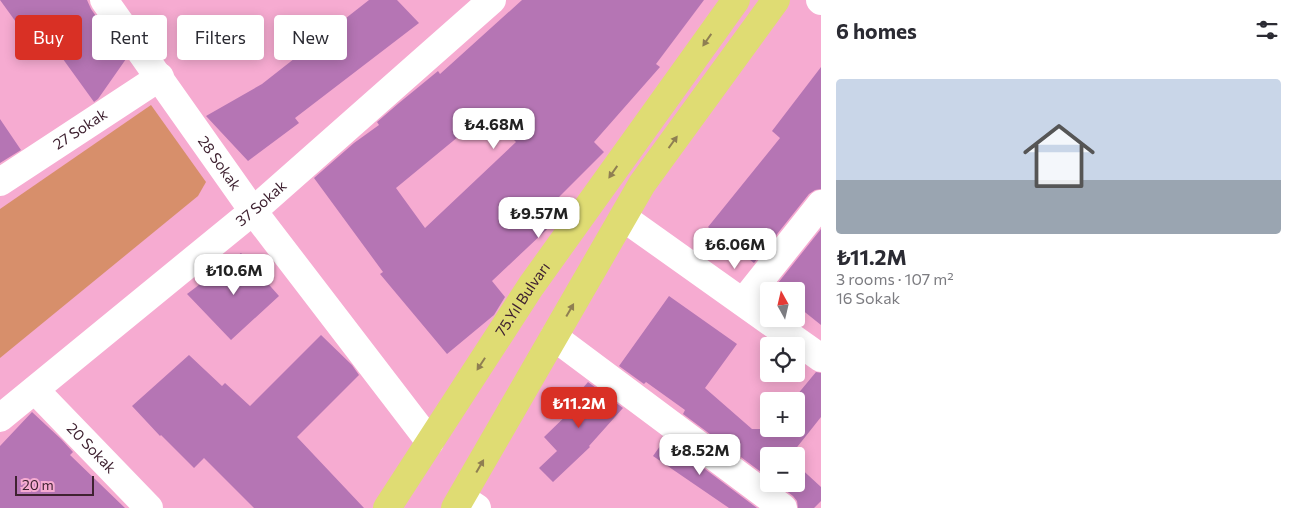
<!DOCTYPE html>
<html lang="en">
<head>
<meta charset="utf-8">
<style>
  :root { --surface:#fff; --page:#f7f7f7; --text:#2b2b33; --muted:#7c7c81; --line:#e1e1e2; --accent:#d93025 }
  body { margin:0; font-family:Commissioner,sans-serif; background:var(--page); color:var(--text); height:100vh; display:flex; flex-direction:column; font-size:19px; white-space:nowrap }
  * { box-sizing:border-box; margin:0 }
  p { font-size:16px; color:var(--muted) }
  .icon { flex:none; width:28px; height:28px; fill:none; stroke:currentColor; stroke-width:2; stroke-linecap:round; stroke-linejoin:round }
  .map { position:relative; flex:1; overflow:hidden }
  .drawer { display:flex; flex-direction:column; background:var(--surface); width:475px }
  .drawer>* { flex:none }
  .guide { position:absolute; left:15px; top:15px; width:475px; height:45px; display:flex; gap:10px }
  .needle { width:32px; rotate:352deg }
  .fabs { position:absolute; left:760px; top:282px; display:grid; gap:10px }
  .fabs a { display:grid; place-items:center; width:45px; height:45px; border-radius:5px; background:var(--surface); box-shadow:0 2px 12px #0003; font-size:25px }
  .scale { position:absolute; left:15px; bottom:12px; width:79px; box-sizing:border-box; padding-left:5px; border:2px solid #3f2231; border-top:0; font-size:14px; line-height:18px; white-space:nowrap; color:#3f2231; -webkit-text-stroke:4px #f6abd1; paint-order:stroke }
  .price { position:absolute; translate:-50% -42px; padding:0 11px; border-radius:10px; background:#fff; color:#222; font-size:16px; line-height:32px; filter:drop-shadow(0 1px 2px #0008) }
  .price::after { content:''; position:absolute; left:50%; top:30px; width:15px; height:11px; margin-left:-8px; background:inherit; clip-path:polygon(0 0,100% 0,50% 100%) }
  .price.active { background:var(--accent); color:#fff }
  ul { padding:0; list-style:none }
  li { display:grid; align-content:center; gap:10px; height:265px; padding:0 15px }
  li+li { border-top:1px solid var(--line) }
  li span { display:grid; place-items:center; height:155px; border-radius:5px; color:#555 }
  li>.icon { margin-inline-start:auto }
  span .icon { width:90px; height:90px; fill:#fffc; stroke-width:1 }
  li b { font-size:21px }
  h2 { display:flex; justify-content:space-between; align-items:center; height:60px; padding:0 15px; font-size:21px }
  .tag { padding:0 18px; border-radius:5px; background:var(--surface); box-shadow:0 2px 12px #0003; font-size:18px; line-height:45px }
  .tag.active { background:var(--accent); color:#fff }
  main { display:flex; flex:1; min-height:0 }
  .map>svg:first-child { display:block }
  .green { fill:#d78f6b }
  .building { fill:#b575b4; fill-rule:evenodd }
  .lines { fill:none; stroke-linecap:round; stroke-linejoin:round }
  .minor { stroke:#fff; stroke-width:28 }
  .major { stroke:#dfdc73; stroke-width:28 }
  .oneway { fill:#8f7f52 }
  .labels { text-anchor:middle; stroke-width:4; stroke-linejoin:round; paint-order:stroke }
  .street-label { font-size:15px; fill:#3f2231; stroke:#f6abd1 }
</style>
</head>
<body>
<main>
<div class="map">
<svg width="821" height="508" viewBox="0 0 821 508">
  <rect width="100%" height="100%" fill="#f6abd1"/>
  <path class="green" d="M151 105 206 182 198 196 0 358V209Z"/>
  <path class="building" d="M0 0H87L91 9 126 59 98 99 94 102 42 30 29 40Z
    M369 0H397L419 23 295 118 299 123 248 161 206 116 262 84Z
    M522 0H704L656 64 660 67 594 142 604 152 551 205 561 216 492 281 505 297 494 315 447 354 380 274 383 272 314 178 354 143 379 125 377 122 399 103 438 71 440 74ZM487 113 516 142 425 228 396 188Z
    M821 67V189L815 190 809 194 754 263 708 227 780 138 772 131Z
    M0 119 21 150 0 163Z
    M821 229V325L796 305V291H789L778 283Z
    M241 253 279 296 231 340 187 294Z
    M669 296 737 344 705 388 752 429H796V401H792L816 372 821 373V417L790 456H769V478L683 414 685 410 646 382 644 384 619 366Z
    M321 335 352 365 359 375 297 437 364 508H254L204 458 194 468 161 435 160 436 132 406 189 355 222 386 225 383 250 406Z
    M588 382 623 408 589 446 590 447 553 482 539 468 557 451 544 437 575 407 570 403Z
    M32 412 61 439 73 452 70 455 125 508H0V446Z
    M665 439 757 508H729L653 456Z
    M796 464 821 487V501L814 508H798L797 501 793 496 777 484H796Z"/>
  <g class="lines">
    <g class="minor">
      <path id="s1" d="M104 0 253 211 430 442"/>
      <path d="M820 0 821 1"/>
      <path id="s2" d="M0 182 160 77"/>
      <path d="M624 218 821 358"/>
      <path d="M743 302 821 204"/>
      <path d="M554 337 783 508"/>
      <path id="s3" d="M35 390 149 508"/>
      <path id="s4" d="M0 418 253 211 492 0"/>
      <path d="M462 498 477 508"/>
    </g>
    <g class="major">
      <path id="s5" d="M387 508 531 286 736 0"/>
      <path d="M455 508 642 184 776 0"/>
    </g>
  </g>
  <defs><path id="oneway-solid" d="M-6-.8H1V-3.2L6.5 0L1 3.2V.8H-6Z" transform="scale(1.25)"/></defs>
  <g class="oneway">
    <use href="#oneway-solid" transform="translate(707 40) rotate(125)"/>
    <use href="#oneway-solid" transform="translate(673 142) rotate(-54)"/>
    <use href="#oneway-solid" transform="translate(613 172) rotate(125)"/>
    <use href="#oneway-solid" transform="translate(570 310) rotate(-60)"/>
    <use href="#oneway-solid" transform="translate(481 364) rotate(123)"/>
    <use href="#oneway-solid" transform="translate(480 466) rotate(-60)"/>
  </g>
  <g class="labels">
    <g class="street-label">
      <text dy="5" stroke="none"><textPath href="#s2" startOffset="96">27 Sokak</textPath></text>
      <text dy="5" stroke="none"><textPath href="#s1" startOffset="200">28 Sokak</textPath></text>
      <text dy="5" stroke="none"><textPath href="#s4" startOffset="338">37 Sokak</textPath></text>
      <text dy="5" stroke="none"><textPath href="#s5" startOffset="249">75.Yıl Bulvarı</textPath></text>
      <text dy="5" stroke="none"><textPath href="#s3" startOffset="81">20 Sokak</textPath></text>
    </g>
  </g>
</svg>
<div class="fabs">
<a><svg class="needle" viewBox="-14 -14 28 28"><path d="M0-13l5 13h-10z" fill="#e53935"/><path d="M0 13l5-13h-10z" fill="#7c7c81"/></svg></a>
<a><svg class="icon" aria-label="locate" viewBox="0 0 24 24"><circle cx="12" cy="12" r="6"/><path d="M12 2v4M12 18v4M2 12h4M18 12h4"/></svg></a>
<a>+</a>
<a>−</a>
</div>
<div class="scale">20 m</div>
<b class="price" style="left:494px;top:150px">₺4.68M</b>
<b class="price" style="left:539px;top:239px">₺9.57M</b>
<b class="price" style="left:735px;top:270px">₺6.06M</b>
<b class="price" style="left:234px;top:296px">₺10.6M</b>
<b class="price active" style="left:579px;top:429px">₺11.2M</b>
<b class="price" style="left:700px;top:476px">₺8.52M</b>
<div class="guide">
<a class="tag active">Buy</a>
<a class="tag">Rent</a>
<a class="tag">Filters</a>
<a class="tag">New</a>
</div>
</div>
<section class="drawer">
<h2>6 homes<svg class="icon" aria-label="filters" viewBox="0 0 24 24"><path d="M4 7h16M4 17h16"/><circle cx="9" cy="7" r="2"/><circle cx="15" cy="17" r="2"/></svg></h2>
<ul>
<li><span style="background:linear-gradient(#c9d6e8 65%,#9aa5b1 0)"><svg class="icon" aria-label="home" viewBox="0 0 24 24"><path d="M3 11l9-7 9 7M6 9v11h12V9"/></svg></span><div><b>₺11.2M</b><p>3 rooms · 107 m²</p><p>16 Sokak</p></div></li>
</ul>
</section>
</main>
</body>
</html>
